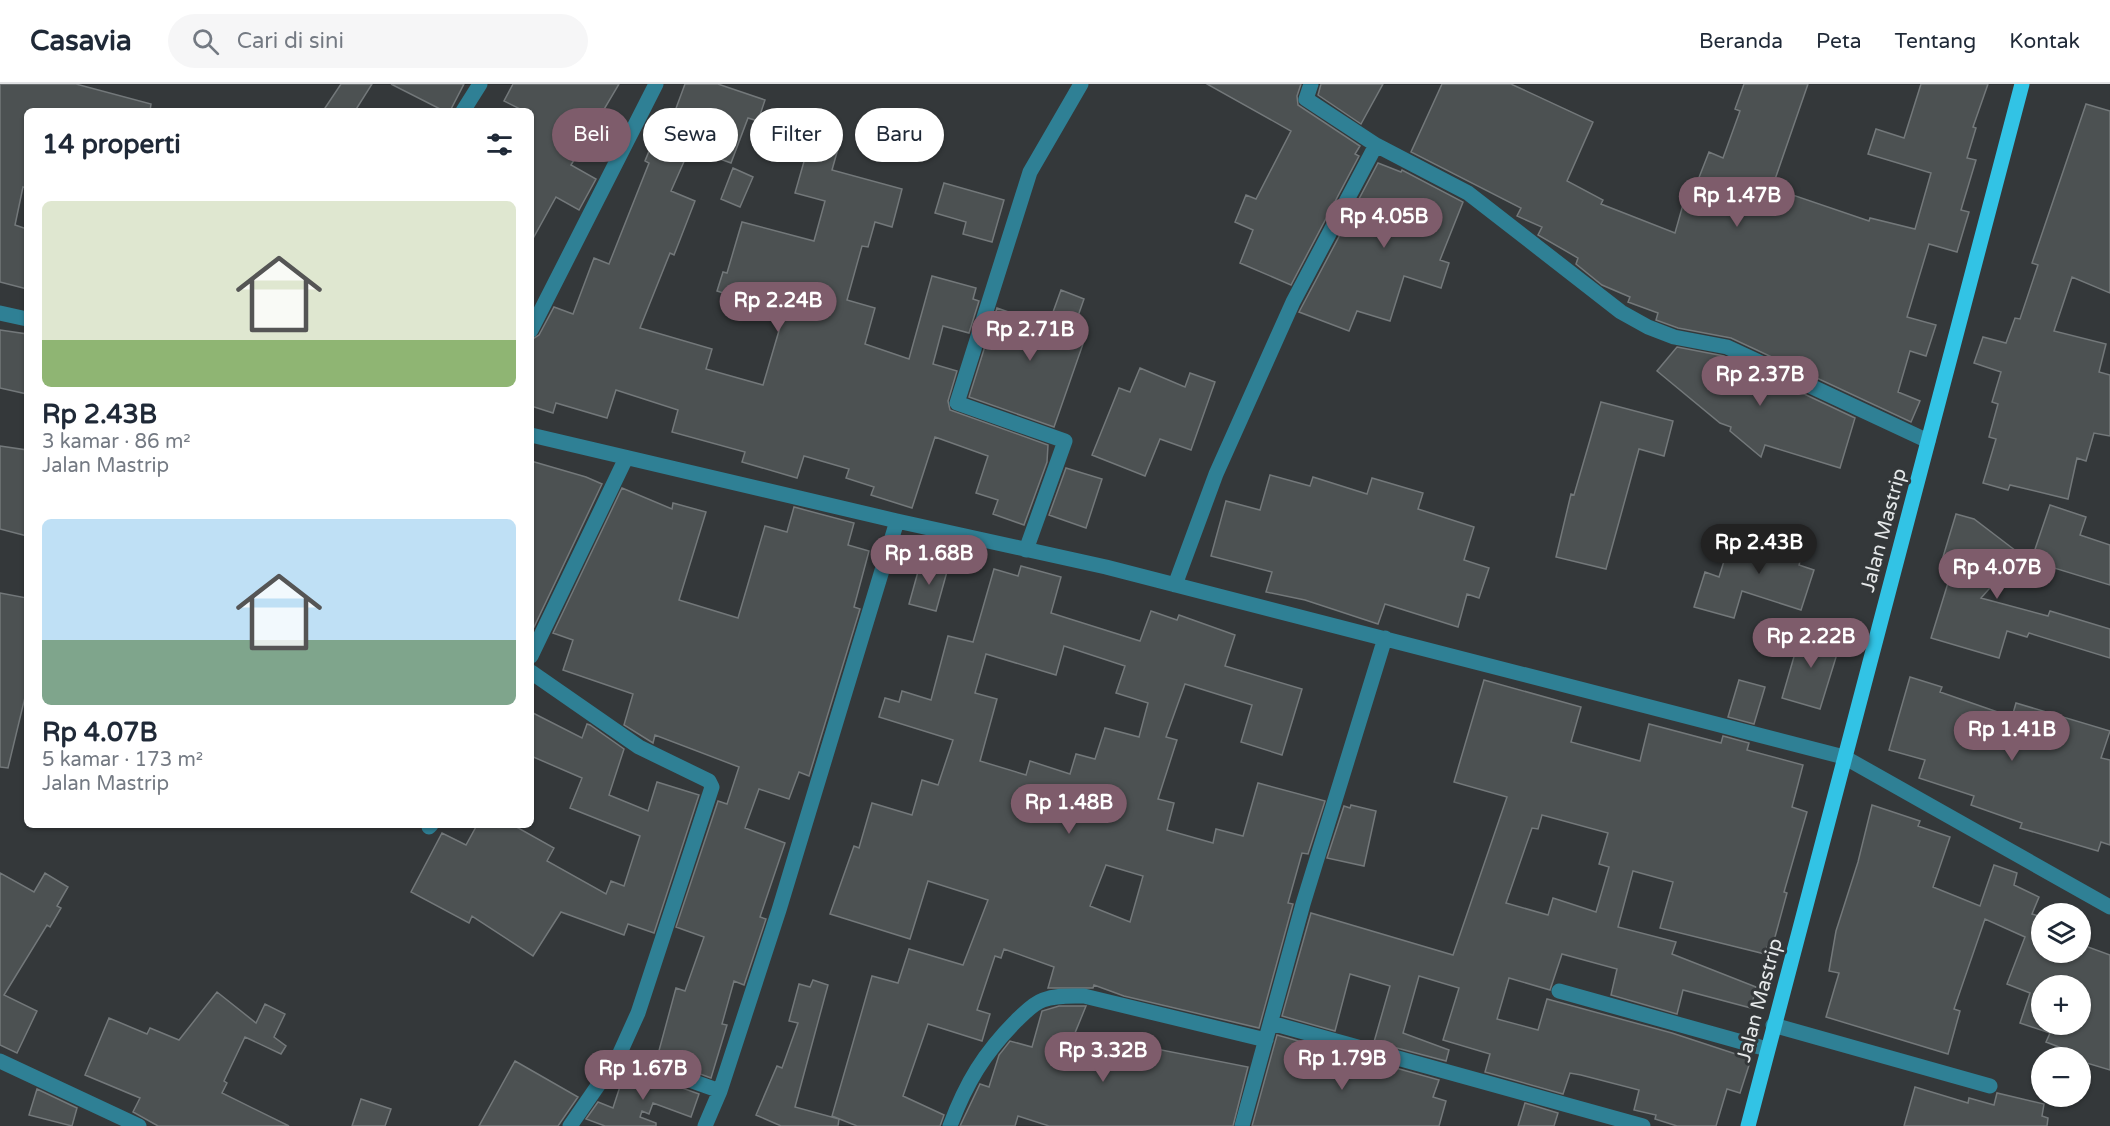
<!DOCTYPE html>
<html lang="id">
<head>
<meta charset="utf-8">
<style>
  :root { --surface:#fff; --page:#f6f6f7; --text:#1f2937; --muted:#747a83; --line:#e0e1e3; --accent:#7e5c6b }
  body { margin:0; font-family:"Varela Round",sans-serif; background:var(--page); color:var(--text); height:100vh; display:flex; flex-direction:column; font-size:22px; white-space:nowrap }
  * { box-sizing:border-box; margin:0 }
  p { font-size:20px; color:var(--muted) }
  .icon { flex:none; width:33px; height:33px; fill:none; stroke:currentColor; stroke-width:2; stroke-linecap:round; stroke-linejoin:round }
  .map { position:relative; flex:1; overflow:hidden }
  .sheet { position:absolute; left:24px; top:24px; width:510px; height:720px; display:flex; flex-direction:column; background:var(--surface); border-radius:9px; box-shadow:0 2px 4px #0004 }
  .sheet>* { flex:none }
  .hud { position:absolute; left:552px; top:24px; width:570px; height:54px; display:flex; gap:12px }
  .fabs { position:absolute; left:2031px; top:819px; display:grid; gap:12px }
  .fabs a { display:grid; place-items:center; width:60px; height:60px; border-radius:50%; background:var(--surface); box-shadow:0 2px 4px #0004; font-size:30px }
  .price { position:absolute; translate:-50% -51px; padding:0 14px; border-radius:21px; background:var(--accent); color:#fff; font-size:20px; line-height:39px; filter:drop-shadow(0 2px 3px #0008) }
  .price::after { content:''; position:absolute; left:50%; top:36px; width:18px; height:14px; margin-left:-9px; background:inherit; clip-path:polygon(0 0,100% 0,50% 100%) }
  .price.current { background:#222; color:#fff }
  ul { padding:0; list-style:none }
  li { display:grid; align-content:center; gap:12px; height:318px; padding:0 18px }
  li span { display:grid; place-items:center; height:186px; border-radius:9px; color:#555 }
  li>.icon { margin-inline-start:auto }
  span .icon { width:108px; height:108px; fill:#fffc; stroke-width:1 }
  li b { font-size:26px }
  h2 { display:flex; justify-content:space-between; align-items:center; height:72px; padding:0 18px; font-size:26px }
  .tag { padding:0 21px; border-radius:27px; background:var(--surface); box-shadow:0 2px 4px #0004; font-size:21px; line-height:54px }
  .tag.current { background:var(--accent); color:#fff }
  header { display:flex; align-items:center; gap:36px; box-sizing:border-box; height:84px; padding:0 30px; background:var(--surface); border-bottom:2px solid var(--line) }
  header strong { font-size:28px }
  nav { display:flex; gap:33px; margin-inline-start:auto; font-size:21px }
  .search { width:420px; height:54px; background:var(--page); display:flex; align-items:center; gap:15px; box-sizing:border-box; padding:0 21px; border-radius:33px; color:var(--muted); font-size:22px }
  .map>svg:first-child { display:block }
  .building { fill:#4c5152; stroke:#73787a; stroke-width:1.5; fill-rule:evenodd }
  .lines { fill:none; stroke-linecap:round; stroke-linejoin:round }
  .minor { stroke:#2f8095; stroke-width:15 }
  .major { stroke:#32c3e5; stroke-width:15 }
  .labels { text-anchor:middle; stroke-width:6; stroke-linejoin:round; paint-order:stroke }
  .street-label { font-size:20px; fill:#e5e8e9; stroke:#34383a }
</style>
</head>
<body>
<header>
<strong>Casavia</strong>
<div class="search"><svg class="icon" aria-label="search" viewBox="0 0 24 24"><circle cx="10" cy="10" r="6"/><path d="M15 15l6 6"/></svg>Cari di sini</div>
<nav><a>Beranda</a><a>Peta</a><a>Tentang</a><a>Kontak</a></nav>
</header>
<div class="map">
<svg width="2110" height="1042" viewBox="0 0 2110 1042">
  <rect width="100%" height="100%" fill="#34383a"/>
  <path class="building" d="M0 0H76L151 20 150 27H27V104L23 103 15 141 27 145V205L0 198Z
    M341 0H372L355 27H323Z
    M391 0H464L450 27H444Z
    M513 0H619L571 81 596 95 579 126 556 113 531 158V27H524L504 17Z
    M685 0H718L765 16 758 37 748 34 731 79 690 64 671 107 695 117 674 171 670 169 640 244 712 265 706 285 763 301 783 233 735 219 736 213 717 207 723 188 727 189 742 138 814 157 825 117 795 109 813 46 841 54 832 86 902 105 892 143 875 138 868 163 862 162 847 216 875 224 865 260 909 275 932 192 976 204 973 215 979 217 969 249 943 242 933 280 957 287 948 317 950 326 1048 361 1047 378 1024 441 993 430 998 416 976 409 988 372 935 353 912 424 871 411 874 403 846 394 849 385 804 372 797 394 742 378 745 368 672 348 678 326 616 306 607 334 556 319 553 329 531 322V256L539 251 554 223 573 230 594 174 609 180 649 79 645 77 656 50 665 54Z
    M1207 0H1301L1297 12 1298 21 1360 62 1355 70 1359 72 1291 201 1240 179 1253 146 1235 138 1246 111 1256 115 1291 47Z
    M1321 0H1383L1361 40 1318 11Z
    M1442 0H1511L1593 38 1567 97 1603 116 1601 120 1675 149 1684 117 1689 119 1709 68 1723 74 1740 27 1735 25 1744 0H1808L1772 104 1869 137 1870 134 1915 145 1931 89 1868 70 1876 45 1904 54 1921 0H1988L1973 43 1976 44 1967 74 1976 76 1961 126 1969 128 1957 168 1929 160 1907 233 1936 241 1926 272 1910 267 1898 308 1920 317 1911 338 1731 254 1678 244 1656 236 1658 229 1628 218 1630 213 1602 201 1576 180 1578 174 1538 151 1542 143 1517 132 1521 124 1411 68Z
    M2086 20 2110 27V209L2072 193 2054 247 2106 260 2099 288 2110 291V352L2094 349 2086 377 2077 374 2068 415 2010 401 2008 406 1983 399 1996 355 1989 353 1998 320 1992 318 2001 288 1974 279 1983 253 2006 259 2015 234 2020 235 2038 181 2032 179Z
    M1378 79 1401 88 1402 86 1463 118 1440 176 1449 179 1441 204 1404 192 1390 237 1357 227 1349 247 1299 228Z
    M733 84 753 93 740 123 721 115Z
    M944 99 1004 116 992 158 963 150 966 138 935 129Z
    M1061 206 1084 215 1071 252 1084 257 1054 343 969 313 997 224 1048 242Z
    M0 246 27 250V310L0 304Z
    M1677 263 1724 272 1855 334 1840 384 1765 361 1761 373 1730 347 1731 343 1720 339 1657 287Z
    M1140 284 1185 303 1190 289 1215 298 1191 366 1160 355 1145 392 1092 371 1119 304 1130 308Z
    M1601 318 1673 337 1664 372 1639 365 1606 485 1556 473 1571 410 1574 411Z
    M0 362 27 366V452L0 445Z
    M531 377 586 393 602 400 534 543 531 542Z
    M1066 384 1102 395 1086 444 1049 431Z
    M1270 391 1310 402 1313 393 1367 410 1372 394 1423 409 1418 425 1474 443 1464 476 1489 484 1479 514 1467 510 1458 543 1385 520 1378 540 1305 516 1266 508 1272 488 1211 472 1226 417 1260 426Z
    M622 404 672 425 673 419 706 428 679 516 738 534 765 442 787 448 794 423 854 439 848 461 869 467 854 523 860 525 809 692 799 688 789 715 759 705 745 744 785 759 760 833 766 835 744 901 734 897 722 940 727 941 711 994 657 974 676 904 685 907 704 853 676 843 718 717 727 720 739 683 655 651 653 659 624 641 633 610 563 586 573 556 553 549Z
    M2050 421 2086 433 2080 451 2110 461V501L2031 477Z
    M1956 430 1974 435 2020 470 1981 514 2048 532 2050 527 2110 545V574L2029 549 2027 553 2007 547 1999 574 1931 554 1952 486 1940 483Z
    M1773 443 1807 453 1799 481 1814 486 1801 526 1742 507 1734 534 1694 523 1705 488 1719 493 1730 458 1765 469Z
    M921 477 948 484 936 527 909 520Z
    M1021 482 1061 493 1051 529 1140 557 1151 527 1177 536 1179 531 1235 551 1225 582 1302 605 1282 671 1241 658 1252 621 1185 600 1166 653 1177 656 1158 715 1174 719 1167 746 1213 759 1216 745 1243 752 1258 699 1325 717 1308 770 1302 769 1288 819 1293 820 1259 944 1124 912 1094 901 1093 904H1048L1054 883 1004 865 1001 874 995 872 977 926 990 930 982 957 928 940 903 1012 944 1031 940 1042H857L832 1032 872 892 898 899 909 865 963 881 988 816 928 797 910 855 830 830 854 762 859 764 872 719 912 731 922 696 938 701 953 656 879 633 885 614 899 618 902 607 931 616 948 552 973 558 994 485 1018 492ZM1064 562 1125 582 1116 609 1148 619 1139 653 1105 644 1095 675 1076 670 1070 690 1030 677 1026 691 980 677 997 615 975 609 986 570 1056 591ZM1106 781 1143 792 1130 838 1090 822Z
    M0 509 27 514V605L8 684 0 683Z
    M1802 545 1841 557 1820 625 1782 614Z
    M1910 593 1942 603 1940 608 2012 633 2016 619 2110 647 2101 674 2110 676V761L2101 758 2098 767 2020 744 2022 739 1971 721 1974 712 1919 694 1925 676 1889 666Z
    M1484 596 1581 623 1571 658 1640 677 1649 640 1721 659 1723 652 1749 659 1747 666 1803 681 1792 723 1807 728 1784 808 1787 809 1772 864 1767 863 1765 870 1660 844 1673 798 1633 787 1618 843 1676 858 1672 870 1756 903 1751 924 1683 906 1677 930 1611 911 1617 885 1562 870 1550 906 1509 894 1497 935 1538 946 1547 915 1672 949 1751 975 1740 1009 1727 1005 1716 1042H1677L1655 1035 1656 1031 1634 1026 1639 1006 1581 991 1570 989 1563 1010 1485 988 1490 970 1443 956 1459 904 1419 892 1403 949 1449 966 1446 977 1374 958 1390 902 1350 890 1335 947 1282 932 1311 829 1453 871 1507 713 1454 698ZM1542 731 1608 749 1599 780 1609 783 1596 828 1553 814 1548 831 1506 819 1532 744 1538 745Z
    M1739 596 1765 603 1754 640 1728 633Z
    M531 628 582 654 587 640 590 641 624 665 609 711 648 727 657 698 699 711 654 849 628 840 624 851 561 828 533 872 472 832 469 839 411 808 442 749 466 761 477 741H513L554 764 547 777 606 810 611 797 624 802 640 752 570 724 582 694 531 672Z
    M1351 721 1376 727 1364 782 1327 774 1344 722 1350 724Z
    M1872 721 1920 737 1918 742 1950 753 1933 803 1980 822 1994 781 2017 789 2014 801 2039 813 2032 830 2042 833V868H2080V860L2110 871V986L2080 977V971L2046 958 2050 949 2020 939 2030 909 2007 900 2025 853 1985 835 1954 925 1960 927 1948 970 1826 933 1839 889 1829 887 1836 847 1858 778ZM2042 902H2080V940H2042Z
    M0 789 34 808 45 789 68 803 57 822 61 824 50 843 47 841 4 911 37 927 17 969 0 961Z
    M813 896 828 901 795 1023 839 1035 838 1042H781L756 1031 777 982 782 984 798 939 789 937 799 900 810 903Z
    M217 908 256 939 265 920 285 930 274 953 286 962 281 970 245 953 224 997 227 999 222 1009 289 1042H158L133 1028 140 1014 85 991 109 934 147 950 150 944 179 956Z
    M1086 922 1075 949 1248 983 1233 1042H1049L1018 1032 1015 1042H960L980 1000 989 1003 999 971 1010 957 1032 963 1042 927 1059 922Z
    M1277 951 1439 996 1433 1013 1446 1017 1439 1042H1252Z
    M515 977 578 1013 558 1042H479Z
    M626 984 699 1010 691 1033 653 1019 649 1030 642 1027 640 1033 656 1039V1042H605L586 1035 598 1018 613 1024Z
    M1915 1003 1968 1019 1969 1014 1994 1021 1997 1009 2044 1020 2042 1032 2048 1034 2047 1042H1904Z
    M37 1005 77 1024 72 1042 29 1031Z
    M361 1015 391 1025 385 1042H352Z
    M1525 1019 1558 1029 1554 1042H1518Z"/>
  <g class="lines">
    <path class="minor" d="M1311 0 1306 15 1376 61 1468 109 1621 228 1648 243 1674 253 1727 263 1928 357
      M463 27 480 0
      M0 229 27 235
      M531 246 656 0
      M531 351 897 437 1106 483 1844 673 2110 823
      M1026 466 1065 357 957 319 1030 88 1081 0
      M1175 501 1216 390 1293 218 1376 61
      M531 572 626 374
      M531 588 639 663 709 697 712 703 638 929 619 971 570 1042
      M429 743 431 741
      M1559 907 1767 965
      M1271 939 1643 1042
      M1773 941 1990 1002
      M619 971 720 1007
      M0 977 139 1042
      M705 1042 720 1007 779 826 897 437
      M950 1042C966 999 984 969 1017 936 1025 929 1032 920 1043 916 1056 911 1070 912 1084 912L1266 956
      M1242 1042 1303 820 1385 554"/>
    <path class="major" d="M1748 1042 2022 0"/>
  </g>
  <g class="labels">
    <g class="street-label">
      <text transform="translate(1883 446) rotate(-75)" y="7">Jalan Mastrip</text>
      <text transform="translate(1759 916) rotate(-75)" y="7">Jalan Mastrip</text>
    </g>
  </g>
</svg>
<div class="fabs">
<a><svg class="icon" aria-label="layers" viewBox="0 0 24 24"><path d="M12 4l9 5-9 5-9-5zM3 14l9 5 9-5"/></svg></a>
<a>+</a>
<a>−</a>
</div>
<b class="price" style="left:1737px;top:144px">Rp 1.47B</b>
<b class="price" style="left:1384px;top:165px">Rp 4.05B</b>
<b class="price" style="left:778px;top:249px">Rp 2.24B</b>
<b class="price" style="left:1030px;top:278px">Rp 2.71B</b>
<b class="price" style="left:1760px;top:323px">Rp 2.37B</b>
<b class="price current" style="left:1759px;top:491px">Rp 2.43B</b>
<b class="price" style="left:929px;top:502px">Rp 1.68B</b>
<b class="price" style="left:1997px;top:516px">Rp 4.07B</b>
<b class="price" style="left:1811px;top:585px">Rp 2.22B</b>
<b class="price" style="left:2012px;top:678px">Rp 1.41B</b>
<b class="price" style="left:1069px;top:751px">Rp 1.48B</b>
<b class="price" style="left:1103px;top:999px">Rp 3.32B</b>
<b class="price" style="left:1342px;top:1007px">Rp 1.79B</b>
<b class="price" style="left:643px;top:1017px">Rp 1.67B</b>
<div class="hud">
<a class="tag current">Beli</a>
<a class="tag">Sewa</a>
<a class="tag">Filter</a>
<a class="tag">Baru</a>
</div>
<section class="sheet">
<h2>14 properti<svg class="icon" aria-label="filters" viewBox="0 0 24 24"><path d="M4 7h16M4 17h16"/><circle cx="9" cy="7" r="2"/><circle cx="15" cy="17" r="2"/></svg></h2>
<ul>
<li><span style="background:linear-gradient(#dfe7d0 75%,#8fb573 0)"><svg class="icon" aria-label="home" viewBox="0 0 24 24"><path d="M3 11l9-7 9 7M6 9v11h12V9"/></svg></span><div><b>Rp 2.43B</b><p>3 kamar · 86 m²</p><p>Jalan Mastrip</p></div></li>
<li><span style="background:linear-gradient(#bfe0f5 65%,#7fa58c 0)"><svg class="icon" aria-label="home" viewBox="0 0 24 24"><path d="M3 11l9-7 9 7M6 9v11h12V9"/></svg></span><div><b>Rp 4.07B</b><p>5 kamar · 173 m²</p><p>Jalan Mastrip</p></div></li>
</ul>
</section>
</div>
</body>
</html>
